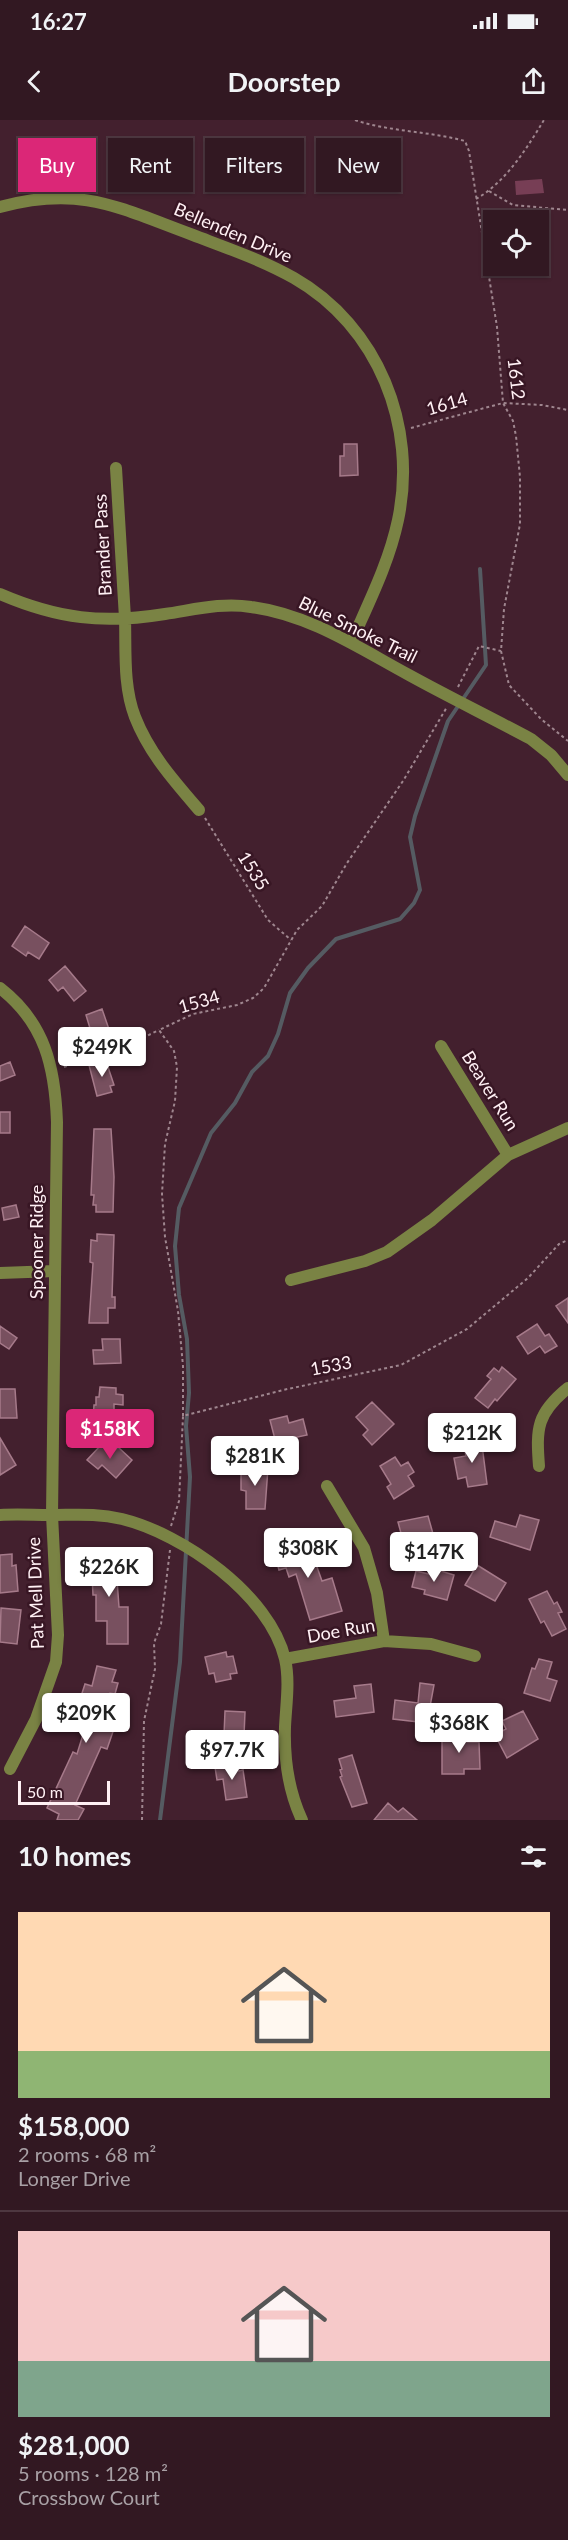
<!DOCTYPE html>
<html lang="en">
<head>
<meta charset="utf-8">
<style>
  :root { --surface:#321822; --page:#3a212a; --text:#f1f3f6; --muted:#a8a0a5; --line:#4d3740; --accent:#db2777 }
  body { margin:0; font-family:Lato,sans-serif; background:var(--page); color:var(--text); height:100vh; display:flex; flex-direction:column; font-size:22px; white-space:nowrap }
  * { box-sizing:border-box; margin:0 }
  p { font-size:20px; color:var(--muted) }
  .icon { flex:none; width:33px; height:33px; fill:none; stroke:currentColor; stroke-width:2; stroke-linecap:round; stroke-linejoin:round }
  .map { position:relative; height:1700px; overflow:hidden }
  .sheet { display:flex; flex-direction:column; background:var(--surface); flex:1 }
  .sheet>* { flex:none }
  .banner { position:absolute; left:18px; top:18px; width:532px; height:54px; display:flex; gap:12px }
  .fabs { position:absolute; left:483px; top:90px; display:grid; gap:12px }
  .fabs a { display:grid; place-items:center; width:66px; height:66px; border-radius:0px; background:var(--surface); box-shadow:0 2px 4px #0004,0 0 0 2px var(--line); font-size:30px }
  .scale { position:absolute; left:18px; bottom:15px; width:92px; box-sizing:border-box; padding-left:6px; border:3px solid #fff0f4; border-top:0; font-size:16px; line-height:21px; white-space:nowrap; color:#fff0f4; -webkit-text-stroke:4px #381624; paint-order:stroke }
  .price { position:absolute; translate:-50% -51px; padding:0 14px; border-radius:6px; background:#fff; color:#222; font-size:20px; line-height:39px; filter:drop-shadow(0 2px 3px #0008) }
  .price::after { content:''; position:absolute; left:50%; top:36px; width:18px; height:14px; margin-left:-9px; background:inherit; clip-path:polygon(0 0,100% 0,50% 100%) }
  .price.active { background:var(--accent); color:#fff }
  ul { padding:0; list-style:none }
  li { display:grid; align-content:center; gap:12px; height:318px; padding:0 18px }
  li+li { border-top:2px solid var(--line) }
  li span { display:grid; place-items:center; height:186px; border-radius:0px; color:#555 }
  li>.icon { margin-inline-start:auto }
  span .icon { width:108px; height:108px; fill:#fffc; stroke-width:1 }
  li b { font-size:26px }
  h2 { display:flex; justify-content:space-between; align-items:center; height:72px; padding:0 18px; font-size:26px }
  .pill { padding:0 21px; border-radius:0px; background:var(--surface); box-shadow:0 2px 4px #0004,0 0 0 2px var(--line); font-size:21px; line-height:54px }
  .pill.active { background:var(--accent); color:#fff }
  .status { display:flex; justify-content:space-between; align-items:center; height:42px; padding:0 30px; background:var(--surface); direction:ltr }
  .status svg { height:16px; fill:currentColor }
  header { display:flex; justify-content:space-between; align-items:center; height:78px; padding:0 18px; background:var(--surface); font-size:27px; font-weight:700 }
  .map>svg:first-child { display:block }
  .green { fill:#773e55 }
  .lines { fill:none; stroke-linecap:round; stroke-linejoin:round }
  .stream { stroke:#555b62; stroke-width:4 }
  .building { fill:#78505f; stroke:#a67a8a; stroke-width:1.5 }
  .path { stroke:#9f868f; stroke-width:2; stroke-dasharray:3 3; stroke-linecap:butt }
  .street { stroke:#7a8344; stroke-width:12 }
  .labels { text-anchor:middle; stroke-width:5; stroke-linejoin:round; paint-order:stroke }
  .street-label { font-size:18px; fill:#fff0f4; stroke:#381624 }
</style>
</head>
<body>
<div class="status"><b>16:27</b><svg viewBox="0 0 49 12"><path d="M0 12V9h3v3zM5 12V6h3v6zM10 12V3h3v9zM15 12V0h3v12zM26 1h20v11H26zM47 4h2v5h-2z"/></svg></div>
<header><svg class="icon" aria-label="back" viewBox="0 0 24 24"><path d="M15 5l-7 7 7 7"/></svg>Doorstep<svg class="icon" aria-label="share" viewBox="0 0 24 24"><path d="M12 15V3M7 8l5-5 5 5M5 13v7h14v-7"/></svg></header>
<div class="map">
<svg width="568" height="1700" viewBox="0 0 568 1700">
  <rect width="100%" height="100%" fill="#43202e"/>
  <path class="green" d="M542 59 544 73 516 75 515 61Z"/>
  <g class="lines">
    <path class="stream" d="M160 1700 180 1542 190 1357 186 1306 189 1273 187 1219 179 1175 175 1126 179 1088 211 1013 235 983 252 952 268 936 278 914 290 873 308 848 336 819 400 799 414 783 420 770 410 717 415 696 448 601 486 545 480 449"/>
  </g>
  <path class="building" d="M344 324H357L358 355 340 356V336H344Z
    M25 806 49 823 39 839 28 832 26 836 12 826Z
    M65 846 86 871 74 881 63 867 58 871 49 860Z
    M102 889 112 918 95 925 86 895Z
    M106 941 114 965 110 966 112 972 97 976 89 945Z
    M10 942 15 955 0 961V946Z
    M0 992H10V1013H0Z
    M94 1009H111L114 1057 113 1092H96V1085H93L94 1075H91Z
    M16 1085 19 1097 4 1100 2 1088Z
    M97 1114 114 1115 112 1177H115V1188H108V1203H89L93 1143 90 1142 91 1120 97 1121Z
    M568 1178V1203L556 1186Z
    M537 1204 545 1216 549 1214 557 1226 545 1233 540 1226 528 1234 517 1217Z
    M0 1206 17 1218 9 1229 0 1223Z
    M102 1219H120L121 1243 94 1244 93 1230H103Z
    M502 1247 516 1259 497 1281 495 1279 488 1288 475 1278 491 1259 487 1256 494 1248 499 1252Z
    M100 1267 116 1268V1274L123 1275V1285L114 1284V1299H93L94 1285H96V1277H99Z
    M0 1269H15L17 1298H0Z
    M372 1282 394 1304 372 1325 363 1315 368 1310 356 1297Z
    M287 1296 289 1303 303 1299 307 1315 288 1319 291 1332 279 1335 270 1300Z
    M481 1317 487 1364 468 1367 466 1357 458 1359 454 1338 466 1336 463 1321Z
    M0 1318 16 1345 0 1355Z
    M101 1325 111 1334 118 1327 132 1340 116 1358 102 1345 98 1349 87 1340Z
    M395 1337 401 1346 408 1342 414 1352 408 1356 414 1366 394 1379 387 1367 391 1364 380 1346Z
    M247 1347 268 1348 265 1389H246V1371L241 1370V1353H247Z
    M520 1395 539 1400 530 1430 490 1417 495 1401 516 1407Z
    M428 1396 437 1428 419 1433 414 1413 402 1417 398 1402Z
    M294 1416 301 1436 312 1433 322 1461 332 1458 342 1491 310 1500 296 1454 289 1457 286 1448 279 1450 272 1424Z
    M115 1433 119 1487H128V1524H107V1501H96V1475H93L91 1434Z
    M12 1434V1446L16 1445 18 1471 0 1473V1435Z
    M477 1445 506 1463 495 1481 465 1465Z
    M431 1448 454 1455 447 1480 424 1474 425 1470 412 1467 416 1451 429 1454Z
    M547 1471 554 1484 557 1482 562 1492 558 1493 566 1509 552 1516 544 1501 541 1503 529 1479Z
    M1 1488 21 1490 17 1524 0 1522Z
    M226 1532 227 1537 233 1536 237 1553 230 1554 231 1559 216 1562 214 1553 209 1554 205 1537Z
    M539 1539 552 1542 547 1558 557 1561 550 1581 524 1573 532 1548 535 1549Z
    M97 1546 116 1550 112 1562 118 1563 115 1574 110 1573 103 1597 116 1603 107 1629 101 1627 75 1685 84 1689 78 1700H57L59 1694 47 1688 73 1632 77 1634 86 1605 73 1601 85 1564 92 1566Z
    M420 1563 434 1565 427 1603 393 1599 395 1580 418 1583Z
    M371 1564 374 1592 336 1597 334 1581 356 1578 354 1566Z
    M225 1591 245 1592 244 1616 224 1615Z
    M523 1591 538 1619 507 1638 495 1615 506 1609 502 1601Z
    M442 1610H458V1622H479L480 1649H464V1654H442Z
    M352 1635 367 1683 352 1687 340 1657 342 1656 340 1650 342 1649 339 1639Z
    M238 1644 239 1651 243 1650 247 1677 226 1680 223 1659 217 1660 215 1647Z
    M388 1683 398 1692 403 1688 417 1700H374Z"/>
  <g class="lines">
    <path class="path" d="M355 0C390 12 429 11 465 21L469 31 497 207 503 283 513 301 516 316 520 357V404L504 489 501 531 509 565 541 599 568 621
      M489 71 513 85 568 90
      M476 79C506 62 527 28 544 0
      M411 308 503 283 542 285 568 290
      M458 567 479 526 501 531
      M205 698 268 800 291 820
      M64 947 122 928 159 910
      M183 1296V1246L178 1191 165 1117 162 1074 165 1024 175 981 177 947 174 931 159 910 193 894 237 885 253 878 264 868 297 810 322 786 347 743 403 661 447 587
      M171 1406 179 1381 183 1296 283 1270 401 1245 467 1209 528 1158 559 1124 568 1120
      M142 1700 144 1601 155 1549 154 1523 161 1504 170 1430"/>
    <path class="street" d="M0 87C82 65 119 88 193 115 227 128 262 140 294 158 378 206 418 306 398 400 389 443 368 484 351 523
      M116 348C119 398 122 448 125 498 126 530 123 566 135 597 149 633 174 661 199 690
      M0 474C58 499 103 504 165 494 193 490 222 482 251 487 308 494 359 528 409 555 449 577 490 597 531 619L551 635 568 655
      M0 868C45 903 55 947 57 1002L52 1395 58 1515 56 1542 36 1599 10 1649
      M441 926 508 1035
      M0 1153 55 1151
      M291 1160 365 1141 387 1132 432 1100 508 1035 568 1008
      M539 1346C536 1308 537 1293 568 1268
      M327 1366 364 1428 377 1473 384 1521
      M0 1395C17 1394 33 1395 50 1395 76 1395 96 1393 122 1399 183 1414 270 1475 285 1539 290 1561 286 1585 285 1607 284 1640 288 1670 302 1700
      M285 1539 384 1521 431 1524 475 1536"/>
  </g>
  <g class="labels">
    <g class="street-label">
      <text transform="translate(233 113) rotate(23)" y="6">Bellenden Drive</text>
      <text transform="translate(516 259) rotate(83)" y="6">1612</text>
      <text transform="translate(447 284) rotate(-16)" y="6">1614</text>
      <text transform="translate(103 425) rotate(-93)" y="6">Brander Pass</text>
      <text transform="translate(358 510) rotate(26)" y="6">Blue Smoke Trail</text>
      <text transform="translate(253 751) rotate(58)" y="6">1535</text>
      <text transform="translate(199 882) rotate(-16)" y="6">1534</text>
      <text transform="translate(490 971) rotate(58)" y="6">Beaver Run</text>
      <text transform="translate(37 1122) rotate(-90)" y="6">Spooner Ridge</text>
      <text transform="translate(331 1246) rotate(-11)" y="6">1533</text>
      <text transform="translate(36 1473) rotate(-92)" y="6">Pat Mell Drive</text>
      <text transform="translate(341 1511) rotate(-10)" y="6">Doe Run</text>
    </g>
  </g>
</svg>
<div class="fabs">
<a><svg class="icon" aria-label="locate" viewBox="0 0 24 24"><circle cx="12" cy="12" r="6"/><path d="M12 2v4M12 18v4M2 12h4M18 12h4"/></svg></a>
</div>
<div class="scale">50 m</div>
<b class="price" style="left:102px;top:958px">$249K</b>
<b class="price active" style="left:110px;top:1340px">$158K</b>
<b class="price" style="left:472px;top:1344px">$212K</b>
<b class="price" style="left:255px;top:1367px">$281K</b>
<b class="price" style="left:308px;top:1459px">$308K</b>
<b class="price" style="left:434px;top:1463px">$147K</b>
<b class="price" style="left:109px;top:1478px">$226K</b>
<b class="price" style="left:86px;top:1624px">$209K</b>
<b class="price" style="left:459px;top:1634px">$368K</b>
<b class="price" style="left:232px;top:1661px">$97.7K</b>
<div class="banner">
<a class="pill active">Buy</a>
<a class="pill">Rent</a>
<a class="pill">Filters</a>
<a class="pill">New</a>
</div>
</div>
<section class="sheet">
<h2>10 homes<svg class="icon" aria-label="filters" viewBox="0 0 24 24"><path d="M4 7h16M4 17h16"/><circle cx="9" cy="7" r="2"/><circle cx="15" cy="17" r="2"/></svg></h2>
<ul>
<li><span style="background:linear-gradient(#ffd9b3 75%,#8fb573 0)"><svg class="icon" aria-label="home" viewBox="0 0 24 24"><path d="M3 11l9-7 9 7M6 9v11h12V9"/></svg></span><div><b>$158,000</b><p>2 rooms · 68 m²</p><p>Longer Drive</p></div></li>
<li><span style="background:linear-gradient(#f6c9c9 70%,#7fa58c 0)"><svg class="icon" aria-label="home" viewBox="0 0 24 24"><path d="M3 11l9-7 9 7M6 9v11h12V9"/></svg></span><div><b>$281,000</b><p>5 rooms · 128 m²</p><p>Crossbow Court</p></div></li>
</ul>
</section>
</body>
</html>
